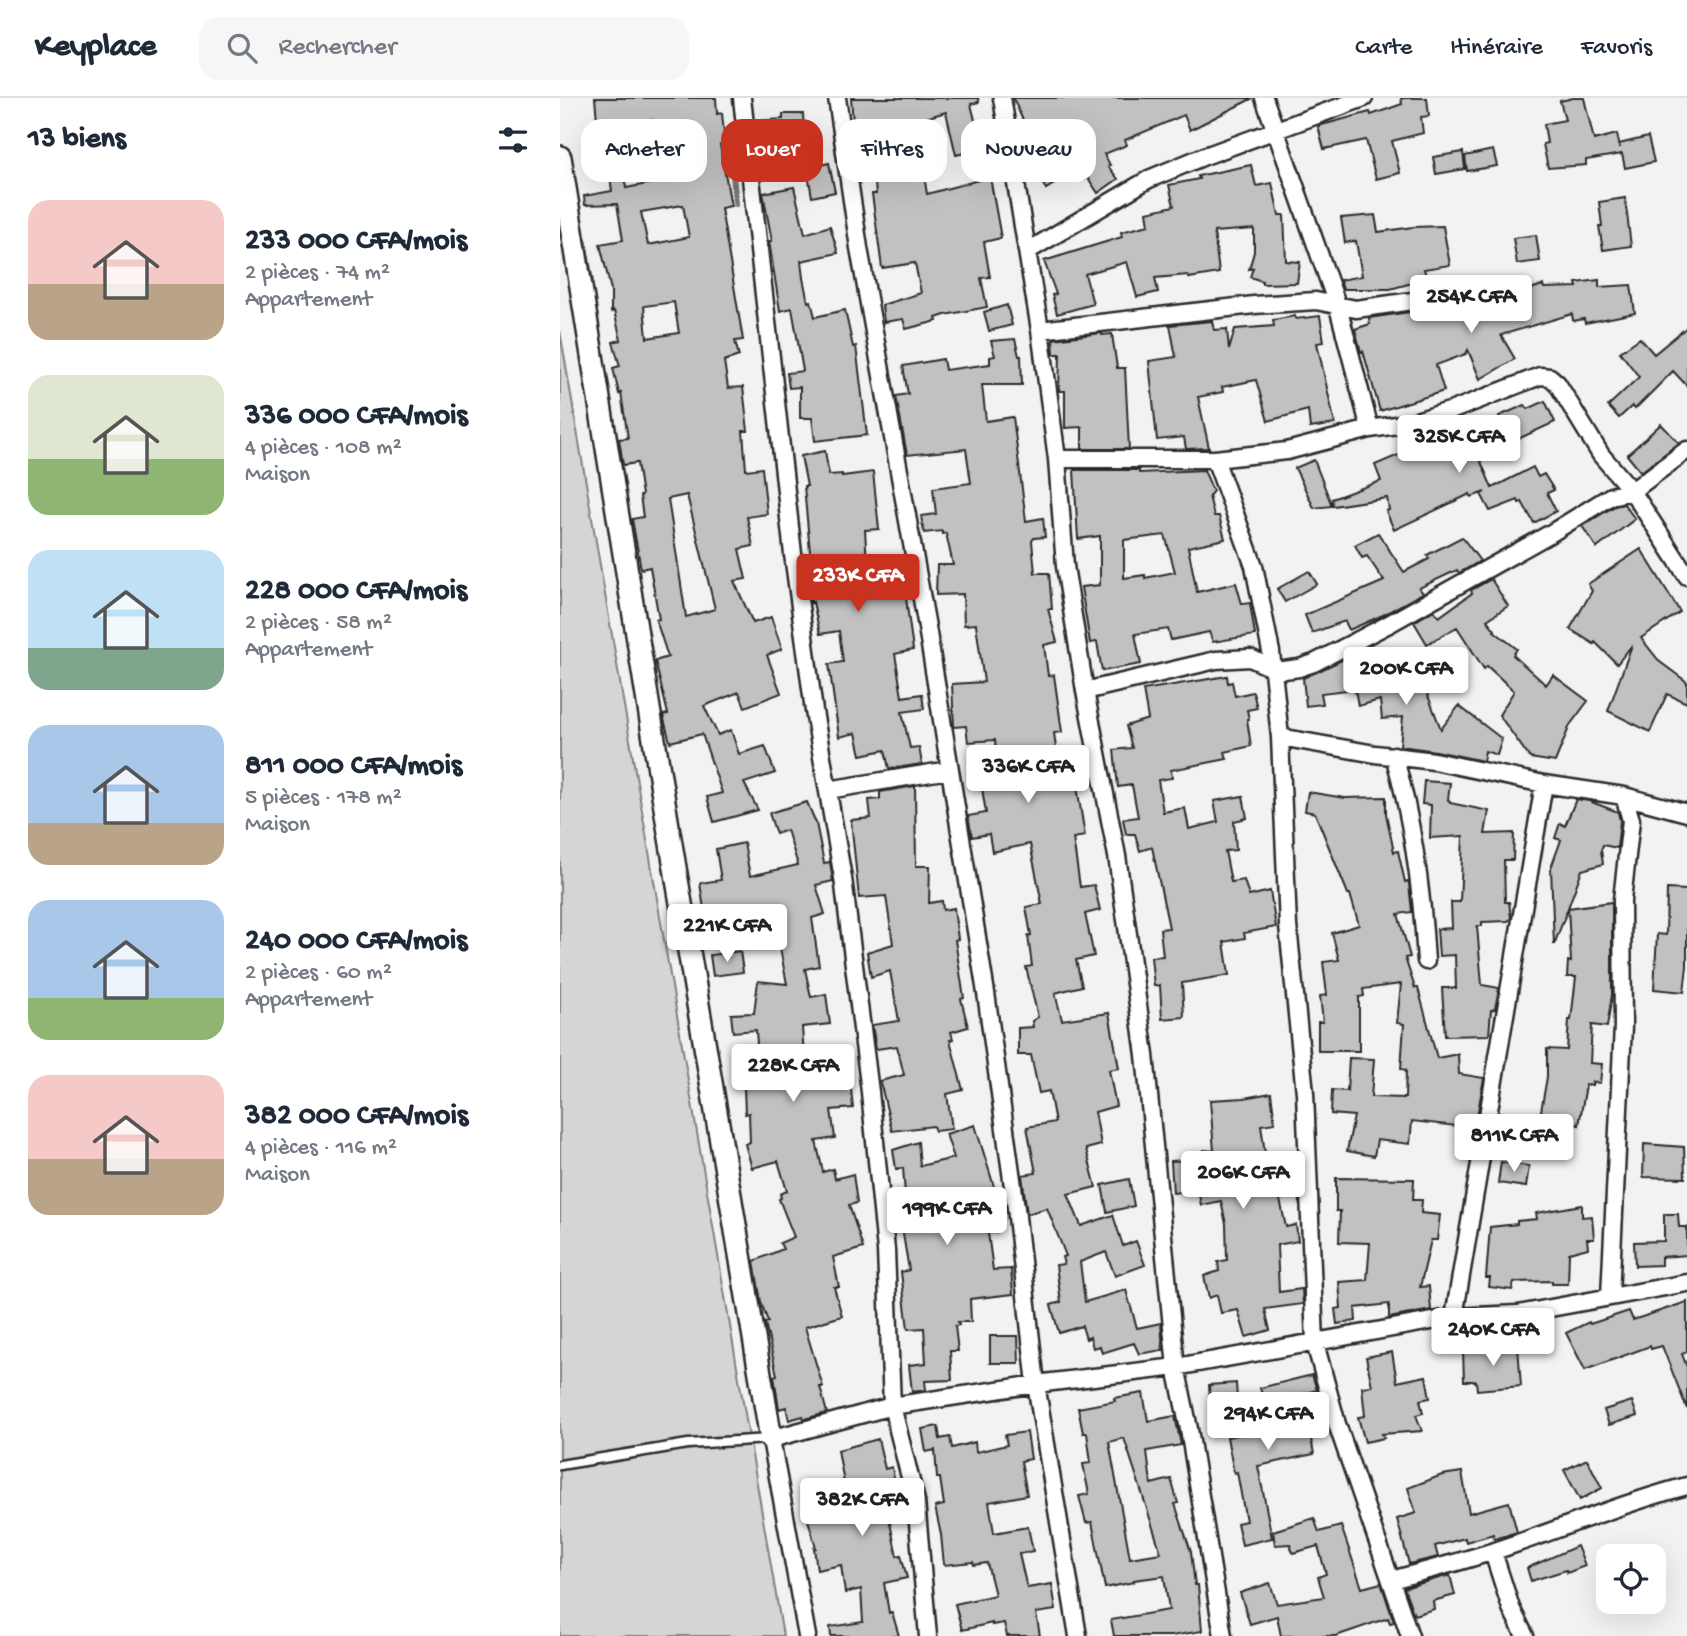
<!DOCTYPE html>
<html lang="fr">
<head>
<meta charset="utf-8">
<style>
  :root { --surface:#fff; --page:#f6f6f7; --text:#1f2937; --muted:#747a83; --line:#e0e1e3; --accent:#c8321e }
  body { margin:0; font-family:"Gochi Hand",sans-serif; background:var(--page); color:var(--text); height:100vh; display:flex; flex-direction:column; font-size:26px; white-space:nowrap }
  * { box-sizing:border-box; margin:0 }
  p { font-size:23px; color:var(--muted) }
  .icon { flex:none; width:38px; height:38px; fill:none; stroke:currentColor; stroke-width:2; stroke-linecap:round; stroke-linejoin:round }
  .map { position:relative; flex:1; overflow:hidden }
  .drawer { display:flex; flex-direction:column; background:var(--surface); width:560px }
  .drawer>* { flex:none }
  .hud { position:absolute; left:21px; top:21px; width:665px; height:63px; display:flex; gap:14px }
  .controls { position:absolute; left:1036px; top:1446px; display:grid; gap:14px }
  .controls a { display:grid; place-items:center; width:70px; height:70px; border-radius:14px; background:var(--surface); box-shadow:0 7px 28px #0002; font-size:35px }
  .price { position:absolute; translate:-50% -60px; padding:0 16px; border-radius:7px; background:#fff; color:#222; font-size:23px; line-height:46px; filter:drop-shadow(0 2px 4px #0008) }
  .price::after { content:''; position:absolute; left:50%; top:42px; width:21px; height:16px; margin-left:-10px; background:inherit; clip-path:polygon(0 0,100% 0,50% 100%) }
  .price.selected { background:var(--accent); color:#fff }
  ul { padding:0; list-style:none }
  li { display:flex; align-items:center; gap:21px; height:175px; padding:0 28px }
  li span { display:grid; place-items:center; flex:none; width:196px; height:140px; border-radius:21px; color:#555 }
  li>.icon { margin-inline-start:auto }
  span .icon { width:84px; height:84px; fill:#fffc; stroke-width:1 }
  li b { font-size:30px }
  h2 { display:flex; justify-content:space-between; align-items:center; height:84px; padding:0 28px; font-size:30px }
  .tag { padding:0 24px; border-radius:21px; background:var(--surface); box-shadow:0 7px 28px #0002; font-size:24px; line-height:63px }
  .tag.selected { background:var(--accent); color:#fff }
  header { display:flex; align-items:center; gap:42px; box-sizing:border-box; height:98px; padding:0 35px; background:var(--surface); border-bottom:2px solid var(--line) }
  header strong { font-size:33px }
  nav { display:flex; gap:38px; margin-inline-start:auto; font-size:24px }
  .search { width:490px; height:63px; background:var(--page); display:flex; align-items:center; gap:18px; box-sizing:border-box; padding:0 24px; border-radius:21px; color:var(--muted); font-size:26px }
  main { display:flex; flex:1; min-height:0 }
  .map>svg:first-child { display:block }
  .green { fill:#d5d5d5; stroke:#808080; stroke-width:2 }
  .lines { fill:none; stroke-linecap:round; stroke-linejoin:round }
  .stream { stroke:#787878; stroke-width:6 }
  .building { fill:#c1c1c1; stroke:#2b2b2b; stroke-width:2; fill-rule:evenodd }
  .service-casing { stroke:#2b2b2b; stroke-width:13 }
  .minor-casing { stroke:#2b2b2b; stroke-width:21 }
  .secondary-casing { stroke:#2b2b2b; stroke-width:26 }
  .service { stroke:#fff; stroke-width:8 }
  .minor { stroke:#fff; stroke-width:16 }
  .secondary { stroke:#fff; stroke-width:21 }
</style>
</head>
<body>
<header>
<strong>Keyplace</strong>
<div class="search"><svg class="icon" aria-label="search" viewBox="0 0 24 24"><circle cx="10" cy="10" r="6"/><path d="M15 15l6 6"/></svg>Rechercher</div>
<nav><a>Carte</a><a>Itinéraire</a><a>Favoris</a></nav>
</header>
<main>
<section class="drawer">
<h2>13 biens<svg class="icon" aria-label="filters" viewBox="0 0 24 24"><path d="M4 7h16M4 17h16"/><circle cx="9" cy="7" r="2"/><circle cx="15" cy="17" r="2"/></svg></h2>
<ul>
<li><span style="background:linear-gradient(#f6c9c9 60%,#b9a48a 0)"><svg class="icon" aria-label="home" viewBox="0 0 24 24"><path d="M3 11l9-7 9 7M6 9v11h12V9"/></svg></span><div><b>233 000 CFA/mois</b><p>2 pièces · 74 m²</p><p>Appartement</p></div></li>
<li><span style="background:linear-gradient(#dfe7d0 60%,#8fb573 0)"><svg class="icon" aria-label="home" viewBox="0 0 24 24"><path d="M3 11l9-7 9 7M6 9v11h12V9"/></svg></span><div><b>336 000 CFA/mois</b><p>4 pièces · 108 m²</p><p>Maison</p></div></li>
<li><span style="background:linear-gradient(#bfe0f5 70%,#7fa58c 0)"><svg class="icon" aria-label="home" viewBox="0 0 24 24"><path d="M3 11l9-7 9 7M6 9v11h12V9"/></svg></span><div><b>228 000 CFA/mois</b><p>2 pièces · 58 m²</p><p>Appartement</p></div></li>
<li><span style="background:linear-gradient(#a9c7e8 70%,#b9a48a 0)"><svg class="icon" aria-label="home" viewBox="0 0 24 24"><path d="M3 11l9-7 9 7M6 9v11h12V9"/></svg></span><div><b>811 000 CFA/mois</b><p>5 pièces · 178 m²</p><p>Maison</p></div></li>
<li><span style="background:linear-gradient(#a9c7e8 70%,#8fb573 0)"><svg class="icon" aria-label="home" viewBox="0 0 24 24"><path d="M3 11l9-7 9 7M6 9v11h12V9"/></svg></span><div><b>240 000 CFA/mois</b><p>2 pièces · 60 m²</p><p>Appartement</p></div></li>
<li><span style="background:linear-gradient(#f6c9c9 60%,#b9a48a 0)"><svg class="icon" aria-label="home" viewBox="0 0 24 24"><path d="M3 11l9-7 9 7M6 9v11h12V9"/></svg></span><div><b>382 000 CFA/mois</b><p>4 pièces · 116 m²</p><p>Maison</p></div></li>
</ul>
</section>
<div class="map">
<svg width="1127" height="1538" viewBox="0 0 1127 1538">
  <rect width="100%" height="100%" fill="#f2f2f2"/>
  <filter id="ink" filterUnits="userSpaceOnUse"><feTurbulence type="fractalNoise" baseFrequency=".0143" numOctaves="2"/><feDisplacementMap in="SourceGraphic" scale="14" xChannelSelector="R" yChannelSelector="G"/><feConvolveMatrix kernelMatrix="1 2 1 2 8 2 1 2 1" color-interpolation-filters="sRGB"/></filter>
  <g filter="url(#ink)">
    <path class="green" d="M0 233 223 1538H0Z"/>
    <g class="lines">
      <path class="stream" d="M170 48 176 106
        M24 142 31 183"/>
    </g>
    <path class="building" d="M35 0H156L157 16 162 15 165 46 160 47 171 108 161 110 183 242 175 243 179 258 164 263 168 290 183 289 188 333H183L186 372 202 370 207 416 187 419 193 448 179 451 186 481 174 483 193 525 211 519 222 551 207 557 221 595 185 609 179 594 144 608 158 637 171 632 179 656 205 648 215 675 184 685 198 712 154 724 147 699 162 695 142 636 110 644 105 625 103 617 108 616 95 563 108 559 96 522 99 521 90 469 81 471 72 421 83 419 80 398 82 397 77 365 63 367 59 341 68 340 61 295 59 296 53 270 60 268 53 244 61 242 54 213 51 214V192L40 146 63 142 57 106 25 107 24 98 52 93 50 78 64 76 66 90 119 80 113 49 101 52 94 22 55 26 61 66 47 68 42 43 39 44ZM123 107 129 139 88 147 81 114ZM114 204 119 235 87 240 84 208ZM127 397 155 511 126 519 108 401Z
      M291 0H418L419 4 411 6 422 51 396 57 386 14 355 23 367 96 430 79 441 140 424 144 430 179 421 180 427 209 385 217 376 220 377 223 346 231 343 221 324 224 322 207 361 195 355 165 322 170 312 96H316L314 77 340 74 339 70 343 69 335 39 302 44 300 25H293Z
      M453 0H693L630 32 624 17 565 42 567 47 544 56 550 67 548 68 558 81 538 95 528 80 524 82 518 71 486 91 476 75 489 67 487 63 523 53 517 30 474 40 471 35 469 36Z
      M841 0H867L869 18 861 19 863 35 832 43 840 75 816 81 806 42 764 51 758 28 810 14 811 17 842 6Z
      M1013 0H1024L1034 42 1057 36 1060 50 1059 46 1088 39 1094 64 1065 70 1062 56 1026 62V67L988 70 983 46 987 45 984 26 1005 22 1000 3Z
      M223 16H243L244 33H226L227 56 199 57 197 23 223 21Z
      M933 52 937 68 907 73 905 58Z
      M903 54 905 71 876 76 873 59Z
      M269 65 275 94 252 99 247 70Z
      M691 67 696 88 712 85 719 117H724L726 163 740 164 737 185 702 186V183L690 179 693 170 689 171 694 154V131L654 134 659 175 629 180 628 177 595 180 598 194 577 199 567 164 525 176 533 206 497 216 492 197 496 196 484 163 562 139 561 134 589 127 587 114 614 108 609 87 639 81 638 78Z
      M234 89 245 136 270 128 278 155 241 163 243 180 248 204 251 203 255 219 285 212 293 249 296 248 307 337 255 343 252 320H240V289L229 290 227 275 243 273 232 210 220 213 209 143H212L203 95Z
      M1065 100 1071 148 1043 152 1039 128H1042L1039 104Z
      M815 117 818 134 853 129 883 128 890 167 864 171 867 181 830 191H783L780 182 802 178 796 143 785 145 781 120Z
      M976 137 980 163 957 166 953 140Z
      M1039 182V189L1071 187 1075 215 1025 225 1024 221 1013 223 1012 216 941 237 955 261 920 281 908 252 906 256 876 267 884 293 820 313 803 253 801 254 795 231 810 226 809 220 857 213 859 220 884 210 887 218 922 203 929 190 933 203 983 187 984 190 1017 189 1016 185Z
      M447 207 452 227 429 233 424 214Z
      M735 218 736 221 760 218 764 244 757 245 775 326 750 330 748 312 708 323 696 282 662 289 663 294 638 299 649 350 626 351 624 339 597 342 589 263 616 259 610 227 652 223 654 232 667 231 669 252 675 231 714 228 713 222Z
      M1127 229V288L1113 273 1075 311 1072 308 1059 320 1048 308 1079 279 1060 254 1080 240 1094 256Z
      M542 235V237L552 236 557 270H565L569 351H522V329L505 330V293H499L500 256H494L493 241Z
      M455 241 459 258H461L462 287H422L426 323 453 319 466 423 483 420 485 439 474 440 472 443 475 475H489L492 511H488L497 544 484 547 488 578 494 577 502 634 494 635 498 666H504L505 678 515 676 525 738 513 740 520 789 534 787 540 812 525 816 534 858 516 862 522 888 495 895 502 922 549 915 559 970 549 972 556 1008 535 1014 541 1047 526 1051 536 1089 508 1096 521 1128 553 1117 563 1148 576 1143 585 1167 555 1178 546 1154 520 1164 525 1204 566 1192 577 1230 601 1225 603 1252 579 1256 574 1245 542 1255 540 1248 533 1250 530 1239 526 1241 522 1228 499 1235 491 1207 501 1204 496 1167 504 1166 502 1159 506 1158 487 1110 467 1116 462 1077 476 1075 467 1029 495 1024 489 993 479 995 471 957H458V930L473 929 472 923 478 919 466 869 472 868 468 838 471 837 466 809 482 806 470 746 432 754 429 736 412 739 408 718 426 715 420 678 438 677 435 642 408 644 406 628 394 629 392 586 424 584 416 526 404 527 403 496 376 497 377 467H393L386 435 382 436V433L364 435 361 418 376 416 373 390 411 385 406 351 347 357 336 298 348 296 343 268 383 261 385 272 430 266V259L435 258 431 243Z
      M985 303 995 324 919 359 932 390 973 369 978 379 984 376 994 392 987 395 996 413 974 425 962 404 959 405 958 402 930 413 921 396 925 394 911 399 910 396 834 432 826 413 829 412 827 400 773 408 772 401 821 383 815 367 841 356 839 350 859 342 866 357 906 340 908 345 944 329 939 318 965 307 968 311Z
      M1101 326 1119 345 1081 374 1067 357Z
      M265 353 269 377 282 376V378L313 374 319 431 305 432 309 499 345 493 353 552 335 556 342 599 362 596 364 611 342 614 350 650 359 649 362 666 329 671 325 652 301 657 296 635 279 639 269 566 283 564 279 533 260 536 253 504 251 505 247 477 252 476 244 388H247L241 358Z
      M754 362 772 408 754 410 735 370Z
      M514 372H579V375L644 372 653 393 649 398 654 418H659L665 441 628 449 637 494 676 485 682 506 690 505 695 537 653 544 649 534 611 542 608 531 575 536 581 566 542 573 537 544 530 545 521 489 540 487V438L518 441ZM605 437 615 474 585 480V477L564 480V442Z
      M1064 406 1075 421 1037 450 1022 428 1055 408Z
      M818 435 844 474 869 461 867 457 902 439 920 463 899 475 897 472 859 490 863 495 823 517 789 532 785 523 752 535 745 517 824 483 807 458 802 460 795 447Z
      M1081 451 1120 514 1081 540 1100 564 1127 584V605L1107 596 1090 634 1048 613 1072 547 1057 566 1035 544 1034 546 1010 531 1032 493 1028 486Z
      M749 473 757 486 725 504 717 491Z
      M931 481 948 508 927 522 935 532 934 533 957 551 953 557 986 587 993 577 1028 603 1010 627 995 664 970 660 939 617 954 593 927 568 924 571 897 529 867 546 854 524 874 512 879 519 912 495 911 492Z
      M874 550 881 566 861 580 881 631 899 608 942 641 937 657 925 653 923 663 876 653 840 648 843 619 822 621 820 602 798 608 795 591 761 595 763 606 746 608 743 580 786 560 790 559 791 566 819 558 828 590 860 580 854 566Z
      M667 578 668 585 672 584 675 598 693 594 697 610 687 612 689 621H687L691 648 665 654 667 661 611 672 612 680 598 682 603 714 625 710 629 731 658 724 654 703 683 698 687 720 674 723 676 752 665 753 671 784 684 782 689 798 710 793 716 829 684 835 685 840 664 844 669 877 622 885 624 919 602 921 600 887 594 888 591 859 603 858 600 831 609 830 592 749 580 753 575 736H566L563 721 578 719 572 687 558 689 554 652 572 650 566 628 588 621 583 592Z
      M864 683 890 685 888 702 890 703V705L929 713 925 736 954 735 953 762H944L945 804H949L951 820 948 823 922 824V828H917L922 887 939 890 935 911 931 912 929 937 885 938 882 890H896L895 857 879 858 877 831 892 830 891 804H900L903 738 870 740 871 707 862 706Z
      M355 688 356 768H370L369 805 382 803 383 812 394 810 398 841 395 842 404 900 401 901 408 929 391 934 393 941 390 942 403 992 387 996 392 1031 375 1033 373 1028 332 1033 320 983 344 977 337 948 316 951 312 927 339 923 330 873 311 879 307 854 333 846 326 798 299 800 291 722 311 720 309 702 320 701V694Z
      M748 694 785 700 826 699V716L834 754 838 753 845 784 848 783 849 786 852 814 838 816 850 859 845 860 855 890H858L877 960 898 956 899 976 924 980 915 1030 852 1023 850 1046 817 1042 814 1058 787 1053 794 1018 771 1016 772 992 787 993 789 960 814 961 811 999 845 1000 846 972 841 971 844 926 837 925 841 886 803 891 804 898 799 899V953H758V924H763L760 898 767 897 763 864 779 862 772 835 799 827 790 796H788L755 715 745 713Z
      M1016 701 1029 703 1058 714 1060 723 1057 750 1043 747 1041 752 1043 766 1022 772 1008 810 1052 804V897L1047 929 1032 927 1030 965 1042 966 1040 985 1032 984V987H1026L1019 1027 980 1019 987 979V951L1007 952 1009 922H1011L1016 879H1007L1008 863 1011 864 1008 810 994 847 991 770 1001 742 995 740 1000 725 1005 728Z
      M247 704 256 725 264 765 270 764 273 783 256 787 265 816 252 820 259 868 245 871 251 899 266 896 270 926 242 929 244 958 283 955 286 982H290L293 1010 271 1012 275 1040 256 1043 263 1074 273 1071 275 1081 293 1076 297 1105 289 1107 303 1150 273 1159 279 1189H274L282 1218 245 1229 263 1289H260L267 1315 244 1321 243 1318 229 1322 226 1309 219 1311 214 1278 217 1277 205 1225 208 1224 201 1204 194 1163 223 1151 220 1145 234 1139 219 1101 221 1100 220 1096 227 1093 218 1063 192 1070 185 1046 190 1044 189 1015 185 1016 184 989 200 988 196 932 173 934 171 916 194 915 198 883 227 886 217 835 182 840 177 806 144 811 140 785 161 782 156 751 184 745 190 778 238 767 227 732 216 736 209 715Z
      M1107 791 1127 792V868L1124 894 1094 891 1097 836 1106 837Z
      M180 853 183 874 153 878 150 857Z
      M711 995 715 1025 701 1027 709 1084 716 1083 726 1129 736 1127 738 1143 717 1147 719 1194 742 1191 743 1206 705 1211 710 1232 686 1239 678 1212 661 1215 657 1197 649 1200 644 1178 659 1173 658 1164 667 1162 666 1126 661 1103 641 1107 638 1092 613 1095 611 1063 644 1061V1052L654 1053 650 1002 684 1000Z
      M415 1027 436 1095 432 1096 437 1134 428 1135 433 1172 451 1171 453 1196 410 1201 411 1224H398L399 1227 395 1228 398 1253H390L392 1282 365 1283 366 1292 352 1294 349 1267 366 1265 364 1230 348 1231 341 1174 349 1172 341 1124 347 1123 343 1070 336 1071 333 1052 358 1044 360 1068 394 1060 386 1036Z
      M1084 1046 1124 1049 1125 1080 1083 1079Z
      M941 1064 969 1068 966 1089 938 1085Z
      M776 1080 854 1081 853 1102H862L861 1115 880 1117 877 1142H871L860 1189 869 1188 871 1212 829 1220V1206L795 1210 796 1223 777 1226 775 1211 781 1210 779 1184 807 1182 810 1145 779 1144 780 1113H776Z
      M569 1081 574 1108 547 1114 542 1087Z
      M1022 1107V1119L1032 1118 1034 1141H1027L1028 1150 1009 1155 1008 1186H992V1183L954 1184 952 1192 929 1189 930 1180H926L930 1129 957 1126V1123L977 1121 976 1115Z
      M1104 1116H1118L1119 1129H1127V1157L1101 1159V1167L1075 1168 1074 1144 1104 1143Z
      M1127 1204V1254L1122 1256 1127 1269V1311L1102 1248 1091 1251 1090 1248 1025 1272 1006 1235 1029 1224 1030 1226 1069 1213 1073 1222Z
      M430 1238H458L459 1265H430Z
      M958 1249 961 1288 917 1292 916 1283H904L903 1253Z
      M832 1254 837 1284 866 1278 870 1300 860 1302 863 1315 856 1317 862 1333 822 1336 824 1340 805 1344 798 1319 805 1318 802 1289 812 1288 806 1259Z
      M752 1277 757 1292 731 1299 740 1333 749 1331 754 1356 698 1368 712 1440 682 1447 677 1425 686 1423 677 1374 674 1375 667 1339 691 1334 690 1330 711 1327 700 1290Z
      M676 1285 677 1301 650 1303 649 1287Z
      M583 1295 588 1323 615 1318 621 1347 587 1353 591 1386 611 1381 618 1405 615 1406 631 1454 635 1487H638L642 1533 611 1538H554L551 1522 609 1512 604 1478 574 1482V1484L545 1490 532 1424 526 1425 519 1398 529 1396 523 1366 531 1365 527 1335H523L518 1310 555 1303 554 1300ZM564 1340 580 1389 601 1455 570 1460 549 1344Z
      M1072 1303 1077 1318 1049 1327 1044 1312Z
      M378 1328 380 1341 390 1339 392 1350 415 1344 416 1354 447 1347 445 1337 467 1334 471 1361 461 1363 467 1397 429 1404 434 1435 468 1429 473 1453 459 1456 467 1490 492 1486 496 1512 476 1515 480 1538H447L444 1525 432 1527V1525L402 1532 395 1506 435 1497 427 1465 414 1467 413 1464 384 1467 381 1437 375 1409 384 1407 380 1380H377L375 1352 366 1354 362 1331Z
      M318 1341 325 1371 332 1369 339 1409 327 1411 337 1458 341 1457 347 1480 324 1485 329 1515 332 1514 339 1538H271L270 1529 303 1524 301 1491 285 1495 281 1467 257 1472 254 1450H256L247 1418 288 1406 278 1352Z
      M1027 1361 1042 1390 1020 1402 1004 1372Z
      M902 1374 909 1415 949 1404 957 1434 934 1441 933 1436 906 1444 905 1440 875 1448 878 1459 849 1466 837 1421 856 1415 848 1390 882 1377Z
      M754 1420 759 1434 781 1428 802 1490 821 1485 834 1524 830 1525 828 1520 776 1538H721L717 1518 690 1526 680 1495 710 1485 717 1506 764 1499 758 1479 766 1476 758 1448 733 1455 730 1446 715 1447 713 1433Z
      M1017 1448 1025 1468 1007 1475 1006 1472 971 1483 967 1470Z
      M890 1477 895 1497 873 1503 874 1511 854 1517 844 1490Z"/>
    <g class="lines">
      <defs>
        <path id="service" d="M0 1367 128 1346 209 1341"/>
        <path id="minor" d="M182 0 233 456 254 613 283 780 310 994 326 1152 332 1308 356 1403 368 1538
          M277 0 299 150 367 529 426 895 456 1110 476 1286 518 1538
          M442 0 480 232 497 361 505 468 525 593 557 758 585 957 616 1269 629 1331 663 1538
          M704 0 778 209 810 331
          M468 153 589 81 642 59 804 0
          M480 232 694 207 756 203 796 211 916 194
          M497 361H655L727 353 810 331 849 325 893 312 980 278 990 279 997 285 1041 357 1072 393 1127 478
          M655 361 694 468 711 554 720 639 728 828 745 995 755 1245 777 1326 850 1538
          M525 593 656 562 690 560 712 570 724 572 739 570 754 565 827 527 993 434 1051 398 1072 393 1127 352
          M720 639 815 656 874 663 984 686 1064 698 1127 715
          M834 657C853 724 862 793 866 863
          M268 692 389 672
          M1050 1198 1063 928 1062 802 1071 722 1064 698
          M894 1219 984 686
          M933 1454 951 1510 965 1538
          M831 1482C865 1473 900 1464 934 1453 999 1432 1061 1405 1127 1388
          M247 1538 211 1341 332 1308 476 1286 616 1269 894 1219 958 1216 1127 1185"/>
        <path id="secondary" d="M0 59 107 722 211 1341"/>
      </defs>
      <use href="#service" class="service-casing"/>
      <use href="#minor" class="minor-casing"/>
      <use href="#secondary" class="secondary-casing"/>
      <use href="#service" class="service"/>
      <use href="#minor" class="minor"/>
      <use href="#secondary" class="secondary"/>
    </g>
  </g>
</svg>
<div class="controls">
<a><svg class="icon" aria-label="locate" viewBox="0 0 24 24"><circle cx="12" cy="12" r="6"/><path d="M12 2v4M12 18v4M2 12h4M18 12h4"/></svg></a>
</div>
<b class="price" style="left:911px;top:237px">254K CFA</b>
<b class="price" style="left:899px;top:377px">325K CFA</b>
<b class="price selected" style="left:298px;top:516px">233K CFA</b>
<b class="price" style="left:846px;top:609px">200K CFA</b>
<b class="price" style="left:468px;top:707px">336K CFA</b>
<b class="price" style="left:167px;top:866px">221K CFA</b>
<b class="price" style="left:233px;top:1006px">228K CFA</b>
<b class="price" style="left:954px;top:1076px">811K CFA</b>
<b class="price" style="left:683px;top:1113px">206K CFA</b>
<b class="price" style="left:387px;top:1149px">199K CFA</b>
<b class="price" style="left:933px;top:1270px">240K CFA</b>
<b class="price" style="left:708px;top:1354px">294K CFA</b>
<b class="price" style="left:302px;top:1440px">382K CFA</b>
<div class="hud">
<a class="tag">Acheter</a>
<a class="tag selected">Louer</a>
<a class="tag">Filtres</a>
<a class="tag">Nouveau</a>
</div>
</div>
</main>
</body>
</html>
